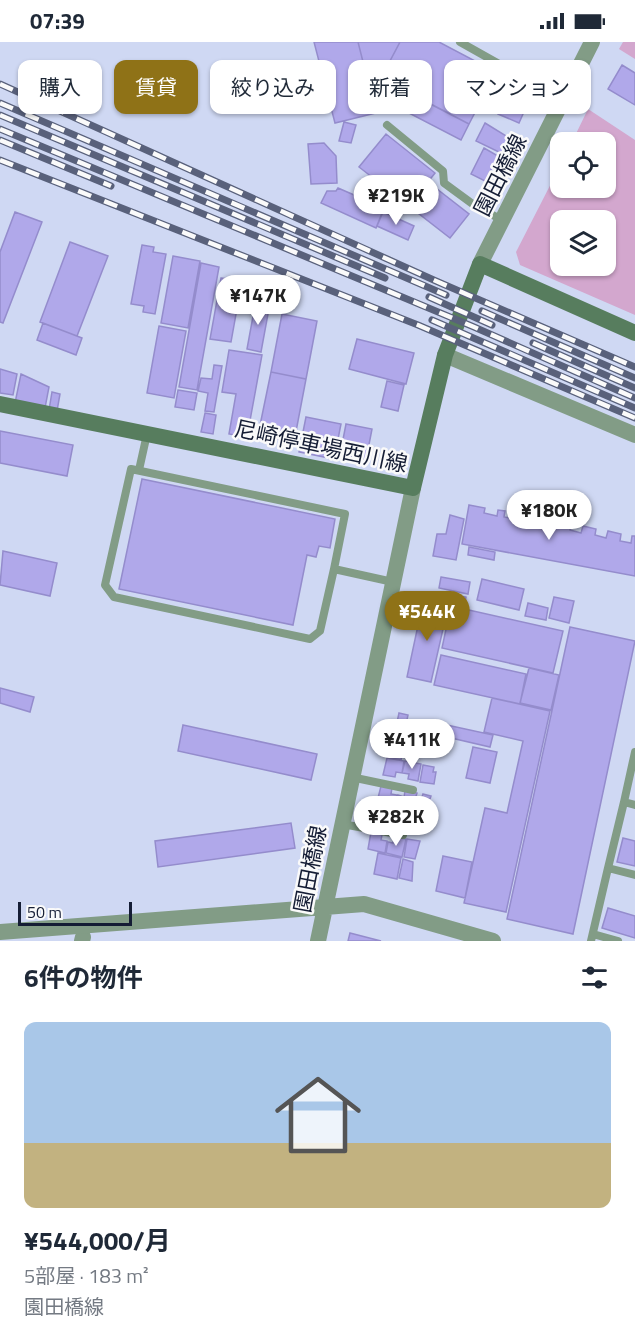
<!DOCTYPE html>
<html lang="ja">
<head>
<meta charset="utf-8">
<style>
  :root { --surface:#fff; --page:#f6f6f7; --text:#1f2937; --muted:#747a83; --accent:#8f7217 }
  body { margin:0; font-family:"Titillium Web","Noto Sans JP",sans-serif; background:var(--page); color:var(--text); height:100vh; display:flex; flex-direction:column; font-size:22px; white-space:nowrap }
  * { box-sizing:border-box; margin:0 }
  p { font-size:20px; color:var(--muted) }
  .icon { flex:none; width:33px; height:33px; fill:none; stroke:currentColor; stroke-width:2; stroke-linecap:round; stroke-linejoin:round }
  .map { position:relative; height:899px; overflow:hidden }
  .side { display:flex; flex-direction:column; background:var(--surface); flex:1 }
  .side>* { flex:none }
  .banner { position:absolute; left:18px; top:18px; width:600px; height:54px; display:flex; gap:12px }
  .tools { position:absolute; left:550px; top:90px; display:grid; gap:12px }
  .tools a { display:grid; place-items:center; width:66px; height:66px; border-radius:12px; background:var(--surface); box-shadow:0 2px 4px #0004; font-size:30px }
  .scale { position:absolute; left:18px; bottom:15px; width:114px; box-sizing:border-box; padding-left:6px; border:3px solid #151d35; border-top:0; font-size:16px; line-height:21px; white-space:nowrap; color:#151d35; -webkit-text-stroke:4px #fafafa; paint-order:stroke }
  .price { position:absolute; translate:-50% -51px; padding:0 14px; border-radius:21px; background:#fff; color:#222; font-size:20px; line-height:39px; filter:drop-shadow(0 2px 3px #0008) }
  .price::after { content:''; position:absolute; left:50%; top:36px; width:18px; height:14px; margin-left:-9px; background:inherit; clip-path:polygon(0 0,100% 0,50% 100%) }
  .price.on { background:var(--accent); color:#fff }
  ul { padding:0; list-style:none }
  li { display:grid; align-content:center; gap:12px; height:318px; padding:0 24px }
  li span { display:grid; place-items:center; height:186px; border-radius:12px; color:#555 }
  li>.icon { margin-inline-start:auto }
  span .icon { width:108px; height:108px; fill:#fffc; stroke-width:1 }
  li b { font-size:26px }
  h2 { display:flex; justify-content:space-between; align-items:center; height:72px; padding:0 24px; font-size:26px }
  .tag { padding:0 21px; border-radius:12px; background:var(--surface); box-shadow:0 2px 4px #0004; font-size:21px; line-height:54px }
  .tag.on { background:var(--accent); color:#fff }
  .status { display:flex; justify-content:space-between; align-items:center; height:42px; padding:0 30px; background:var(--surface); direction:ltr }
  .status svg { height:16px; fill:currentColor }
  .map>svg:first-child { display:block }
  .green { fill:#d3a7ce; fill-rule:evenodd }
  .building { fill:#b0a8ea; stroke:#948ccc; stroke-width:1.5 }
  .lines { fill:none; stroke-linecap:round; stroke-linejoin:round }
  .service { stroke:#829c86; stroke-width:8 }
  .minor { stroke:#829c86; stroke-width:16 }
  .tertiary { stroke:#829c86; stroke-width:16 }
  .secondary { stroke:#577d5e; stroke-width:16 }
  .rail-casing { stroke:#59617b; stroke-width:7 }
  .rail { stroke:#fafafa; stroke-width:4.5; stroke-dasharray:14; stroke-linecap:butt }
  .labels { text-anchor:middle; stroke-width:5; stroke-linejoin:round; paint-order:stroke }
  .street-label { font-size:22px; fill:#151d35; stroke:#fafafa }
</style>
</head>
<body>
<div class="status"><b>07:39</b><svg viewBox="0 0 49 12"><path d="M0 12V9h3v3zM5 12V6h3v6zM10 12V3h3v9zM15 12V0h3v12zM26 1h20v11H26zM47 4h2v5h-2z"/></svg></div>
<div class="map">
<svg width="635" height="899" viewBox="0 0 635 899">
  <rect width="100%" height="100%" fill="#cfd8f3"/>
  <path class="green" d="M623 0H635V17L619 7Z
    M588 67 635 98V273L520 223 516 210 561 122V146H606V100H572ZM606 178V224H561V178Z"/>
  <path class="building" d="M314 0H358L376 71 335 81Z
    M358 0H400L381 36 365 28Z
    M400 0H439L496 30 469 82 381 36Z
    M622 23 635 31V63L608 47Z
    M382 37 469 82 461 98 374 53Z
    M507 41 514 44 513 46 531 54 519 81 498 72 500 67 497 65Z
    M344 80 356 83 351 101 339 99Z
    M485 81 511 97 503 112 476 99Z
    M386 92 435 131 409 164 359 125Z
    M324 101 336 114 337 141 311 142 308 102Z
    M484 106 498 114 485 139 471 132Z
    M428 140 469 172 450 196 409 164Z
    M338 146 384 166 376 186 321 161 327 149H336Z
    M15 170 42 180 3 281 0 280V210Z
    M383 170 414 184 408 198 377 184Z
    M70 200 108 214 77 294 40 280Z
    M142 203 154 205 153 210 166 212 155 272 143 270 144 264 131 262Z
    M173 214 200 219 188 286 161 281Z
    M201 221 219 225 197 348 179 345Z
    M221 236 242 239 231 300 210 297Z
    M256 258 270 261 261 310 247 307Z
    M282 272 317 279 306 337 271 330Z
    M43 281 82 296 76 313 37 298Z
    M159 284 186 289 174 356 147 351Z
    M357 297 414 311 406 342 349 327Z
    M229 308 262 313 247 395 229 392 236 352 222 350Z
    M214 323 222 324 214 370 205 369 208 351 198 349 201 336 212 337Z
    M0 327 17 332 13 353 0 351Z
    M271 330 306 337 294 400 258 393Z
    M21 332 49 345 45 366 15 361Z
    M387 339 404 343 398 369 381 365Z
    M178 348 197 351 194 368 175 365Z
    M52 350 60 352 57 369 49 368Z
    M205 371 216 373 213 392 201 390Z
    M306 375 341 382 334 417 299 410Z
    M346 382 372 387 366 418 340 413Z
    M0 389 73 403 67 434 0 421Z
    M142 437 335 477 330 506 319 504 316 515 307 513 293 583 119 547Z
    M469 463 485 466 484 471 497 474 498 468 505 469 504 475 515 477 516 472 556 482 557 479 571 482 570 488 581 491 583 484 596 487 595 493 606 496 608 489 621 492 620 499 631 501 632 494H635V534L462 502Z
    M450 473 464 477 456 518 433 514 437 492H446Z
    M469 505 495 510 494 518 468 513Z
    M3 509 57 521 50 554 0 543Z
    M441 535 470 540 468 552 439 546Z
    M482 537 524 547 519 568 477 558Z
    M439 550 466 555 465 561 438 556Z
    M554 555 574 559 569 581 549 576Z
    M423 560 448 565 431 640 407 635Z
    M528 561 548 566 546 578 525 574Z
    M451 564 563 589 553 631 442 606Z
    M570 585 635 599 573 892 507 877Z
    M441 613 526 632 520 662 434 643Z
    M529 626 559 633 551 668 520 661Z
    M0 646 34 655 30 670 0 661Z
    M492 656 550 669 506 870 464 861 485 766 507 771 523 699 484 690Z
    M399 671 408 673 405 687 396 685Z
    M424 678 493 693 490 705 421 689Z
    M183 683 317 712 311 738 178 709Z
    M390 705 403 707 401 718 388 715Z
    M473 705 497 710 490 741 466 736Z
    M387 716 404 719 402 731 396 730 395 735 383 733Z
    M405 719 421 722 418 739 408 737 409 732 402 731Z
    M423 723 434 725 433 730H436L434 742 420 740Z
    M381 744 392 746 391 752 397 753 394 764 377 760Z
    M405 749 417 751 412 768 395 764 398 753 404 755Z
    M423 752 431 754 425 771 414 768 416 757 421 758Z
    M378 762 394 766 392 776 387 775 386 781 374 778Z
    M395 765 412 769 408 786 397 783 398 778 392 777Z
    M413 769 425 772 423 789 415 787 416 782 410 781Z
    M291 781 295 806 158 825 155 799Z
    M371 790 382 793 381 798 387 799 385 811 368 807Z
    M394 795 406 797 402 815 386 811 388 800 393 801Z
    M623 796 635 799V824L617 820Z
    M407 797 420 799 415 817 404 815Z
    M378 811 401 816 397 837 374 832Z
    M443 814 472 820 465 856 436 849Z
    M403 817 413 820 412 839 399 836Z
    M608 866 635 874V896L602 886Z
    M350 891 381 899H348Z"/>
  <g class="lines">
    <path class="service" d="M460 0 563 58
      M387 83 443 129 444 141 474 163 502 178
      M139 428 147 392
      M334 527 345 472 131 427 105 543 114 555 310 597 320 589 334 527 393 540
      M351 735 413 748
      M624 760 635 710
      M635 763 624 760 608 826 635 833
      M342 782 403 793
      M593 892 618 899
      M591 899 608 826"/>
    <path class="minor" d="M445 313 635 393
      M82 899 83 895"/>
    <path class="tertiary" d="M480 222 592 0
      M0 890 364 862 493 899
      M318 899 413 446"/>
    <path class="secondary" d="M0 362 413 446 445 313 480 222 635 291"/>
    <defs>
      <path id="rail" d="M0 42 436 239 635 325
        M0 61 446 253
        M0 73 385 236
        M0 87 474 285 635 356
        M0 98 111 144
        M0 118 418 283 635 376
        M429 255 492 283
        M482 269 635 336
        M432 278 635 366
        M533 301 635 346"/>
    </defs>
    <use href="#rail" class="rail-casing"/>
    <use href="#rail" class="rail"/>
  </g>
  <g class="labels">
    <g class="street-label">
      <text transform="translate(500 133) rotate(-63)" y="8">園田橋線</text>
      <text transform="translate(321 404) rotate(12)" y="8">尼崎停車場西川線</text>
      <text transform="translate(310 827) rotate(-79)" y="8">園田橋線</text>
    </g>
  </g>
</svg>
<div class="tools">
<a><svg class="icon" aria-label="locate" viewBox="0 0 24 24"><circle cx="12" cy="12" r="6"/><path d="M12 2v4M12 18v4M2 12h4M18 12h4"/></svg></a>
<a><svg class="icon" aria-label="layers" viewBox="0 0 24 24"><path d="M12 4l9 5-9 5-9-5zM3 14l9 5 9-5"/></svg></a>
</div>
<div class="scale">50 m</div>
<b class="price" style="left:396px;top:184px">¥219K</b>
<b class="price" style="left:258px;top:284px">¥147K</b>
<b class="price" style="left:549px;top:499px">¥180K</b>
<b class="price on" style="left:427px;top:600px">¥544K</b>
<b class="price" style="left:412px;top:728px">¥411K</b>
<b class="price" style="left:396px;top:805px">¥282K</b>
<div class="banner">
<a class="tag">購入</a>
<a class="tag on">賃貸</a>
<a class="tag">絞り込み</a>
<a class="tag">新着</a>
<a class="tag">マンション</a>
</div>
</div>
<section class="side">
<h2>6件の物件<svg class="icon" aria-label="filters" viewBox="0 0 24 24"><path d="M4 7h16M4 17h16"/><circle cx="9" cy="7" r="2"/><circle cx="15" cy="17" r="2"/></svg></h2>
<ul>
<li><span style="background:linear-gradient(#a9c7e8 65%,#c2b280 0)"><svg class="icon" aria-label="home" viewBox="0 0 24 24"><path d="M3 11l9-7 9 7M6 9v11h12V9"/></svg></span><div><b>¥544,000/月</b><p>5部屋 · 183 m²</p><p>園田橋線</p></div></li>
</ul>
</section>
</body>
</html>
